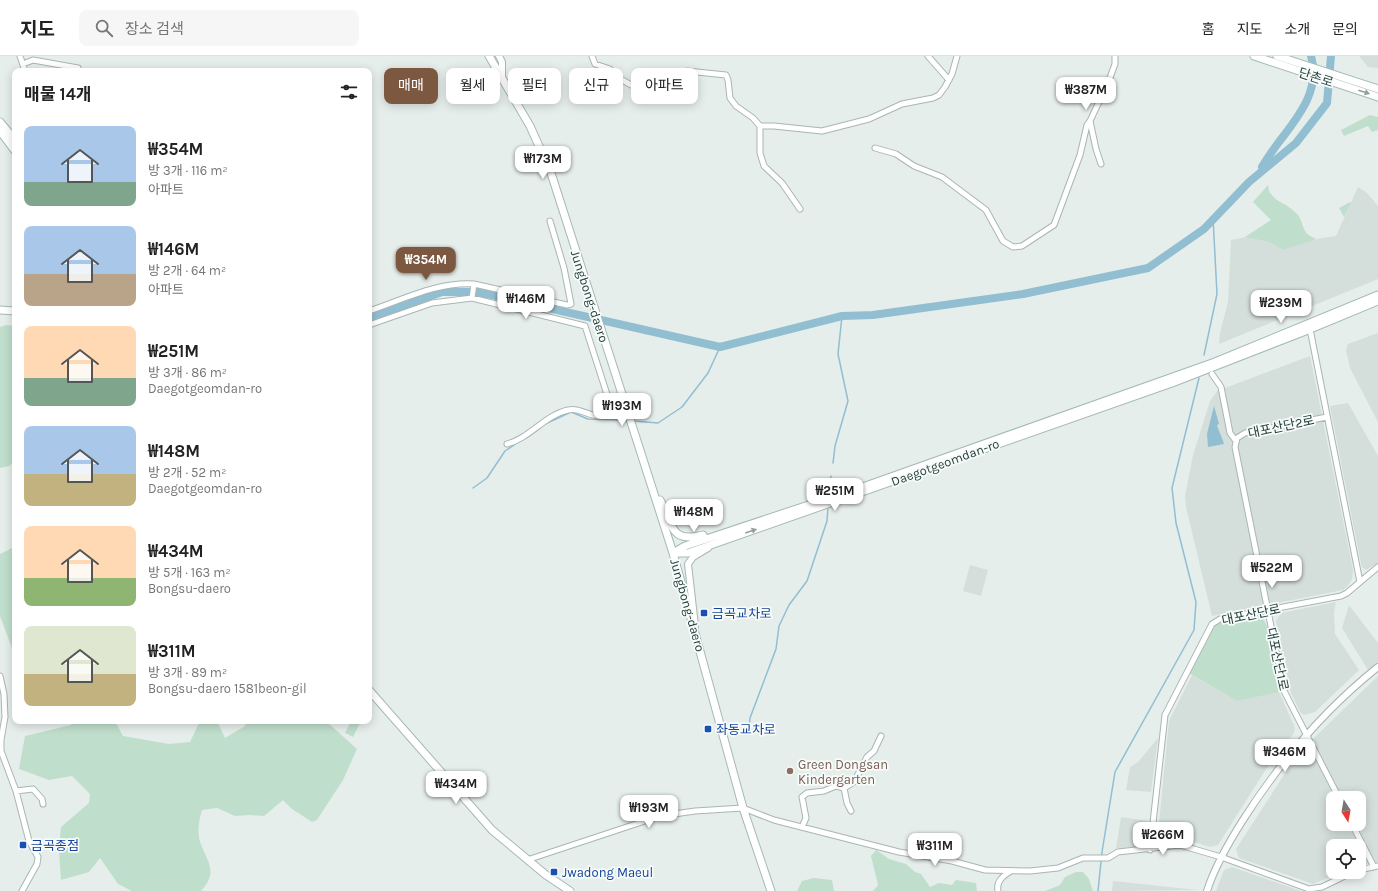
<!DOCTYPE html>
<html lang="ko">
<head>
<meta charset="utf-8">
<style>
  :root { --surface:#fff; --page:#f6f6f6; --text:#222; --muted:#767676; --line:#e0e0e0; --accent:#7d5840 }
  body { margin:0; font-family:Karla,"Noto Sans KR",sans-serif; background:var(--page); color:var(--text); height:100vh; display:flex; flex-direction:column; font-size:15px; white-space:nowrap }
  * { box-sizing:border-box; margin:0 }
  p { font-size:13px; color:var(--muted) }
  .icon { flex:none; width:22px; height:22px; fill:none; stroke:currentColor; stroke-width:2; stroke-linecap:round; stroke-linejoin:round }
  .map { position:relative; flex:1; overflow:hidden }
  .panel { position:absolute; left:12px; top:12px; width:360px; height:656px; display:flex; flex-direction:column; background:var(--surface); border-radius:8px; box-shadow:0 2px 10px #0003 }
  .panel>* { flex:none }
  .hud { position:absolute; left:384px; top:12px; width:380px; height:36px; display:flex; gap:8px }
  .needle { width:26px; rotate:169deg }
  .fabs { position:absolute; left:1326px; top:735px; display:grid; gap:8px }
  .fabs a { display:grid; place-items:center; width:40px; height:40px; border-radius:8px; background:var(--surface); box-shadow:0 2px 10px #0003; font-size:20px }
  .price { position:absolute; translate:-50% -34px; padding:0 9px; border-radius:8px; background:#fff; color:#222; font-size:13px; line-height:26px; filter:drop-shadow(0 1px 2px #0008) }
  .price::after { content:''; position:absolute; left:50%; top:24px; width:12px; height:9px; margin-left:-6px; background:inherit; clip-path:polygon(0 0,100% 0,50% 100%) }
  .price.current { background:var(--accent); color:#fff }
  ul { padding:0; list-style:none }
  li { display:flex; align-items:center; gap:12px; height:100px; padding:0 12px }
  li span { display:grid; place-items:center; flex:none; width:112px; height:80px; border-radius:8px; color:#555 }
  li>.icon { margin-inline-start:auto }
  span .icon { width:48px; height:48px; fill:#fffc; stroke-width:1 }
  li b { font-size:17px }
  h2 { display:flex; justify-content:space-between; align-items:center; height:48px; padding:0 12px; font-size:17px }
  .pill { padding:0 14px; border-radius:8px; background:var(--surface); box-shadow:0 2px 10px #0003; font-size:14px; line-height:36px }
  .pill.current { background:var(--accent); color:#fff }
  header { display:flex; align-items:center; gap:24px; box-sizing:border-box; height:56px; padding:0 20px; background:var(--surface); border-bottom:1px solid var(--line) }
  header strong { font-size:19px }
  nav { display:flex; gap:22px; margin-inline-start:auto; font-size:14px }
  .search { width:280px; height:36px; background:var(--page); display:flex; align-items:center; gap:10px; box-sizing:border-box; padding:0 14px; border-radius:8px; color:var(--muted); font-size:15px }
  .map>svg:first-child { display:block }
  .built { fill:#d4dedb; fill-rule:evenodd }
  .green { fill:#c0decc }
  .water { fill:#91bed1 }
  .lines { fill:none; stroke-linecap:round; stroke-linejoin:round }
  .stream { stroke:#91bed1; stroke-width:1.5 }
  .river { stroke:#91bed1; stroke-width:8 }
  .minor-casing { stroke:#a8b6b4; stroke-width:7 }
  .tertiary-casing { stroke:#a8b6b4; stroke-width:8 }
  .secondary-casing { stroke:#a4bab5; stroke-width:9 }
  .minor { stroke:#fff; stroke-width:5 }
  .tertiary { stroke:#fff; stroke-width:6 }
  .secondary { stroke:#fff; stroke-width:7 }
  .oneway { fill:#92a09e }
  .transit-dot { fill:#1a4fb4; stroke:#f7fbf9; stroke-width:1.5 }
  .education-dot { fill:#8d6e63; stroke:#f7fbf9; stroke-width:1.5 }
  .labels { text-anchor:middle; stroke-width:3.5; stroke-linejoin:round; paint-order:stroke }
  .street-label { font-size:13px; fill:#25403d; stroke:#f7fbf9 }
  .transit-label { font-size:13px; fill:#164399; stroke:#f7fbf9; text-anchor:start }
  .education-label { font-size:13px; fill:#785e54; stroke:#f7fbf9; text-anchor:start }
</style>
</head>
<body>
<header>
<strong>지도</strong>
<div class="search"><svg class="icon" aria-label="search" viewBox="0 0 24 24"><circle cx="10" cy="10" r="6"/><path d="M15 15l6 6"/></svg>장소 검색</div>
<nav><a>홈</a><a>지도</a><a>소개</a><a>문의</a></nav>
</header>
<div class="map">
<svg width="1378" height="835" viewBox="0 0 1378 835">
  <rect width="100%" height="100%" fill="#e6eeec"/>
  <path class="built" d="M1359 0H1378V12L1368 11Z
    M1358 131 1367 137 1378 150V223L1219 288 1220 277 1228 246 1231 184 1246 181 1269 186 1283 194 1316 183 1336 180Z
    M1378 277V366L1350 312 1346 294 1348 288Z
    M1310 300 1353 514 1352 523 1348 530 1343 534 1212 560 1186 451 1185 440 1193 399 1210 345 1217 335Z
    M1348 347 1378 400V507L1366 514 1362 511 1361 508 1330 350Z
    M970 509 988 514 981 540 963 535Z
    M1336 546 1334 556 1335 578 1359 614 1315 656 1304 659 1300 656 1291 637 1276 565 1281 557Z
    M1349 549 1378 587V606L1368 614 1342 572Z
    M1192 619 1237 645 1279 636 1295 672 1294 677 1270 707 1218 789 1210 791 1184 783 1165 785 1158 778 1169 665Z
    M1378 620V806L1359 809V790H1333V816H1342L1313 828 1239 802 1236 793 1284 719 1315 681ZM1333 742H1359V768H1333Z
    M1158 682 1151 736 1126 734 1130 711 1138 706Z
    M1121 761 1147 765 1144 786 1140 791 1116 792Z
    M1232 811 1301 835H1216L1224 814Z
    M1113 825H1114L1197 834 1112 835Z"/>
  <path class="green" d="M1370 59 1378 61V74L1372 76 1368 70 1344 80 1341 74Z
    M1268 129C1269 145 1285 146 1295 156 1305 164 1300 178 1315 182L1314 184 1283 194 1269 186 1245 181 1271 164 1253 146Z
    M1350 146 1351 147 1344 161 1339 152Z
    M6 269 15 270V405L9 410 0 412V271Z
    M14 491 15 492V600L0 560V498Z
    M1258 560 1264 564 1267 570 1280 636 1237 645 1189 617 1214 570 1220 567Z
    M72 665H115L123 680 169 688 190 686 200 665H217L225 682 245 670V665H326L357 693 343 724 317 764 312 766 292 753 283 744 264 760 250 759 235 760 217 752 202 754C199 764 197 775 200 786 207 805 219 816 201 835H132L118 828 100 802 89 816 61 824 59 794 61 771 89 747 90 738 72 720 49 724 19 713 25 680 71 669Z
    M351 665H361L353 681 345 677Z
    M876 794 889 803 906 808 915 816 921 818 930 831 939 827 952 829 956 824 976 827 977 835H873L878 829 871 800Z
    M1076 816H1083L1089 823 1093 835H1045L1060 829 1065 821Z
    M814 822 832 824 834 835H797L802 825Z"/>
  <path class="water" d="M1214 350 1219 368 1217 369C1219 376 1222 381 1224 388L1208 391 1207 378Z"/>
  <g class="lines">
    <path class="stream" d="M1204 299 1217 238 1213 162
      M633 365 658 367 682 351 708 317 720 291
      M543 369 571 356 588 363 627 364
      M833 407 835 390 848 345 838 298 842 260
      M473 432 487 422 505 395 517 387
      M829 440 831 420
      M749 673 750 662 776 593 779 570 789 549 807 525 827 465 828 451
      M1098 835 1102 796 1115 716 1194 574 1196 546 1176 467 1172 432 1199 322"/>
    <path class="river" d="M1262 111C1281 76 1324 45 1311 0
      M369 262 442 236H478L720 291 842 260 873 259 1023 238 1148 212 1204 173 1249 126 1296 87 1327 47 1331 0"/>
    <defs>
      <path id="minor" d="M20 0 25 15
        M592 0 595 8 610 13 617 21 631 29 658 30 687 15 726 19 728 24 730 42 736 50 753 62 760 70V97L764 110 782 127 800 153
        M928 0 949 24
        M23 8 33 4 78 12
        M760 70H774L822 75 869 63 902 48 933 42 939 39 945 31 952 18 957 0
        M875 92 896 98 914 110 942 121 986 154 1003 185 1013 191 1022 190 1054 169 1080 99 1087 69 1090 65
        M1101 108 1096 93 1090 65 1108 27 1115 8V0
        M474 228 567 249 571 248 564 212 550 165
        M369 255C405 243 436 226 474 228L472 242
        M369 269 432 247 472 242 585 270 613 357 621 359
        M1212 318 1221 331 1230 377 1236 385
        M1327 361 1245 377 1237 382 1235 391 1284 635 1339 742
        M507 388C530 382 545 359 568 354 582 350 594 367 613 357
        M1360 526 1378 511
        M0 620 4 638 5 661 1 684V695L16 735 29 785 38 801 37 808 22 835
        M844 732 854 726 867 701 874 695 881 680
        M16 735 33 733 42 743 43 748
        M1352 768 1374 811
        M802 771 806 762 802 741 807 737 824 735 836 730 844 732 847 747 851 755
        M1153 774 1158 785 1168 790
        M1150 794 1165 659 1212 568 1220 563 1341 540 1347 537 1360 526 1310 273
        M527 804 660 760 695 755 743 752 774 764 899 796 952 805 985 814 1030 815 1058 812 1083 802H1108L1118 796 1180 789 1221 801 1309 833 1322 831 1353 816
        M1359 814 1378 810
        M998 835C996 825 1003 820 1011 815"/>
      <path id="tertiary" d="M499 0 502 6V21
        M695 570 688 508 693 501 708 492
        M1207 835C1215 810 1229 786 1243 764 1280 706 1324 654 1378 611"/>
      <path id="secondary" d="M489 0 530 70 551 117 673 497 743 752 771 835
        M1254 0 1378 41
        M1277 0 1378 33
        M0 66 15 84
        M0 75 15 95
        M0 254 15 255
        M660 444C673 467 669 488 703 479
        M673 497 685 490 857 433 1215 306 1378 239
        M674 497H688L1172 327 1303 276 1378 245
        M369 634 492 774 546 819 570 835"/>
    </defs>
    <use href="#minor" class="minor-casing"/>
    <use href="#tertiary" class="tertiary-casing"/>
    <use href="#secondary" class="secondary-casing"/>
    <use href="#minor" class="minor"/>
    <use href="#tertiary" class="tertiary"/>
    <use href="#secondary" class="secondary"/>
  </g>
  <defs><path id="oneway-solid" d="M-6-.8H1V-3.2L6.5 0L1 3.2V.8H-6Z"/></defs>
  <g class="oneway">
    <use href="#oneway-solid" transform="translate(1364 36) rotate(18)"/>
    <use href="#oneway-solid" transform="translate(751 475) rotate(-19)"/>
  </g>
  <g class="transit-dot">
    <rect x="700" y="553" width="8" height="8" rx="2"/>
    <rect x="704" y="669" width="8" height="8" rx="2"/>
    <rect x="19" y="785" width="8" height="8" rx="2"/>
    <rect x="550" y="812" width="8" height="8" rx="2"/>
  </g>
  <circle class="education-dot" cx="790" cy="715" r="4"/>
  <g class="labels">
    <g class="street-label">
      <text transform="translate(1316 21) rotate(18)" y="5">단촌로</text>
      <text transform="translate(590 240) rotate(72)" y="5">Jungbong-daero</text>
      <text transform="translate(1281 370) rotate(-12)" y="5">대포산단2로</text>
      <text transform="translate(945 406) rotate(-20)" y="5">Daegotgeomdan-ro</text>
      <text transform="translate(688 549) rotate(74)" y="5">Jungbong-daero</text>
      <text transform="translate(1251 558) rotate(-12)" y="5">대포산단로</text>
      <text transform="translate(1278 603) rotate(78)" y="5">대포산단1로</text>
    </g>
    <g class="transit-label">
      <text x="712" y="562">금곡교차로</text>
      <text x="716" y="678">좌동교차로</text>
      <text x="31" y="794">금곡종점</text>
      <text x="562" y="821">Jwadong Maeul</text>
    </g>
    <g class="education-label">
      <text x="798" y="713">Green Dongsan<tspan x="798" dy="15">Kindergarten</tspan></text>
    </g>
  </g>
</svg>
<div class="fabs">
<a><svg class="needle" viewBox="-14 -14 28 28"><path d="M0-13l5 13h-10z" fill="#e53935"/><path d="M0 13l5-13h-10z" fill="#767676"/></svg></a>
<a><svg class="icon" aria-label="locate" viewBox="0 0 24 24"><circle cx="12" cy="12" r="6"/><path d="M12 2v4M12 18v4M2 12h4M18 12h4"/></svg></a>
</div>
<b class="price" style="left:1086px;top:55px">₩387M</b>
<b class="price" style="left:543px;top:124px">₩173M</b>
<b class="price current" style="left:426px;top:225px">₩354M</b>
<b class="price" style="left:526px;top:264px">₩146M</b>
<b class="price" style="left:1281px;top:268px">₩239M</b>
<b class="price" style="left:622px;top:371px">₩193M</b>
<b class="price" style="left:835px;top:456px">₩251M</b>
<b class="price" style="left:694px;top:477px">₩148M</b>
<b class="price" style="left:1272px;top:533px">₩522M</b>
<b class="price" style="left:1285px;top:717px">₩346M</b>
<b class="price" style="left:456px;top:749px">₩434M</b>
<b class="price" style="left:649px;top:773px">₩193M</b>
<b class="price" style="left:1163px;top:800px">₩266M</b>
<b class="price" style="left:935px;top:811px">₩311M</b>
<div class="hud">
<a class="pill current">매매</a>
<a class="pill">월세</a>
<a class="pill">필터</a>
<a class="pill">신규</a>
<a class="pill">아파트</a>
</div>
<section class="panel">
<h2>매물 14개<svg class="icon" aria-label="filters" viewBox="0 0 24 24"><path d="M4 7h16M4 17h16"/><circle cx="9" cy="7" r="2"/><circle cx="15" cy="17" r="2"/></svg></h2>
<ul>
<li><span style="background:linear-gradient(#a9c7e8 70%,#7fa58c 0)"><svg class="icon" aria-label="home" viewBox="0 0 24 24"><path d="M3 11l9-7 9 7M6 9v11h12V9"/></svg></span><div><b>₩354M</b><p>방 3개 · 116 m²</p><p>아파트</p></div></li>
<li><span style="background:linear-gradient(#a9c7e8 60%,#b9a48a 0)"><svg class="icon" aria-label="home" viewBox="0 0 24 24"><path d="M3 11l9-7 9 7M6 9v11h12V9"/></svg></span><div><b>₩146M</b><p>방 2개 · 64 m²</p><p>아파트</p></div></li>
<li><span style="background:linear-gradient(#ffd9b3 65%,#7fa58c 0)"><svg class="icon" aria-label="home" viewBox="0 0 24 24"><path d="M3 11l9-7 9 7M6 9v11h12V9"/></svg></span><div><b>₩251M</b><p>방 3개 · 86 m²</p><p>Daegotgeomdan-ro</p></div></li>
<li><span style="background:linear-gradient(#a9c7e8 60%,#c2b280 0)"><svg class="icon" aria-label="home" viewBox="0 0 24 24"><path d="M3 11l9-7 9 7M6 9v11h12V9"/></svg></span><div><b>₩148M</b><p>방 2개 · 52 m²</p><p>Daegotgeomdan-ro</p></div></li>
<li><span style="background:linear-gradient(#ffd9b3 65%,#8fb573 0)"><svg class="icon" aria-label="home" viewBox="0 0 24 24"><path d="M3 11l9-7 9 7M6 9v11h12V9"/></svg></span><div><b>₩434M</b><p>방 5개 · 163 m²</p><p>Bongsu-daero</p></div></li>
<li><span style="background:linear-gradient(#dfe7d0 60%,#c2b280 0)"><svg class="icon" aria-label="home" viewBox="0 0 24 24"><path d="M3 11l9-7 9 7M6 9v11h12V9"/></svg></span><div><b>₩311M</b><p>방 3개 · 89 m²</p><p>Bongsu-daero 1581beon-gil</p></div></li>
</ul>
</section>
</div>
</body>
</html>
